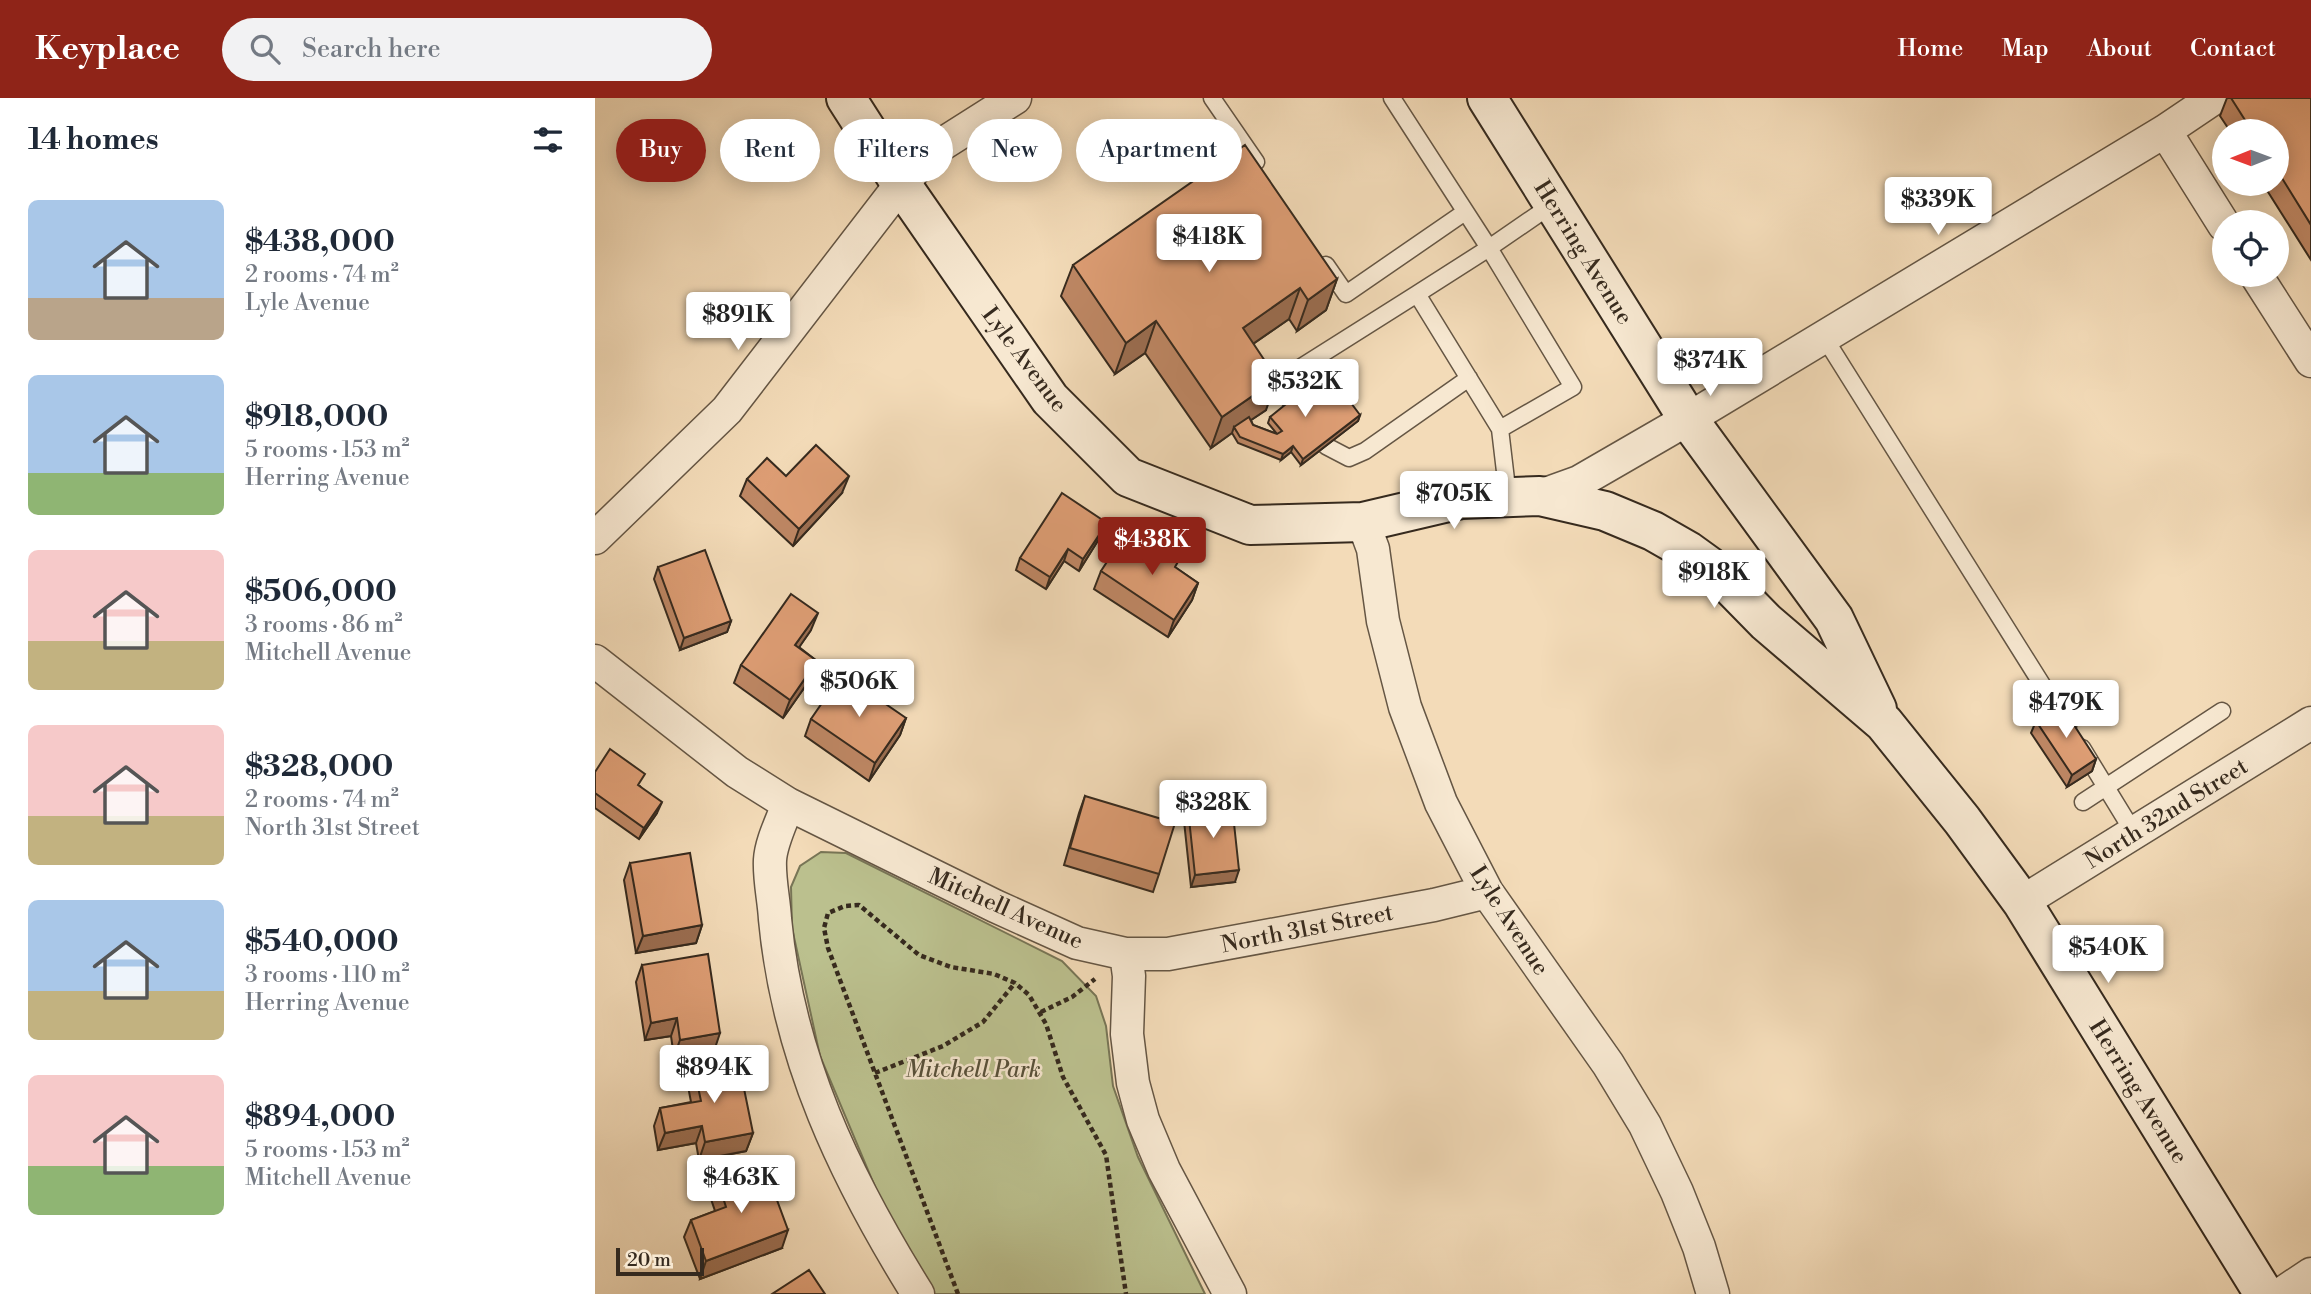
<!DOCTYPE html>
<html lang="en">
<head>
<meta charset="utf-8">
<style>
  :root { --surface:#fff; --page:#f2f2f3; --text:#1f2937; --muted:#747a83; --accent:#8f2418 }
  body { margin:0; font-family:"Libre Bodoni",serif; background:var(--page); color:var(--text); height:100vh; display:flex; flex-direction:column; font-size:26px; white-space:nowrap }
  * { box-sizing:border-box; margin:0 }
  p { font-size:23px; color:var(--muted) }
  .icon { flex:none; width:38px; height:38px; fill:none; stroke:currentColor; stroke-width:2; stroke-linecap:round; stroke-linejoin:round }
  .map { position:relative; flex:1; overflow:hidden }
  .side { display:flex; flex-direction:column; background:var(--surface); width:595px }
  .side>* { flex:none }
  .banner { position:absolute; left:21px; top:21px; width:665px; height:63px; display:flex; gap:14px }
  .needle { width:46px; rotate:269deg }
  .tools { position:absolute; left:1617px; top:21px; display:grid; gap:14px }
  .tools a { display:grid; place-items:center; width:77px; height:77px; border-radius:50%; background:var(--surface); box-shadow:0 4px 18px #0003; font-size:35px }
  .scale { position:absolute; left:21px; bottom:18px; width:88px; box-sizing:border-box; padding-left:7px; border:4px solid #362a1e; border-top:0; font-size:19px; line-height:24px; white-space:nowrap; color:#362a1e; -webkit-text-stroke:5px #f7e8d1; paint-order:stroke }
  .price { position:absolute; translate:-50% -60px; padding:0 16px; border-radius:7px; background:#fff; color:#222; font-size:23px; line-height:46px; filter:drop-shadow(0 2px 4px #0008) }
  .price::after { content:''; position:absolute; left:50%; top:42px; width:21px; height:16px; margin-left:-10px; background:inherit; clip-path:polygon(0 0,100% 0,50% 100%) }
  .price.active { background:var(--accent); color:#fff }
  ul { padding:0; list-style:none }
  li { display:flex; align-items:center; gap:21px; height:175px; padding:0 28px }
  li span { display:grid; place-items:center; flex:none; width:196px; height:140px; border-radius:10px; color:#555 }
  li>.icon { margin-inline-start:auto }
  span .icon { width:84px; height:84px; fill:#fffc; stroke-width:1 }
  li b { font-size:30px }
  h2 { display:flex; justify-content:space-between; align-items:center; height:84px; padding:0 28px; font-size:30px }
  .pill { padding:0 24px; border-radius:32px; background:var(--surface); box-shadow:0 4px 18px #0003; font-size:24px; line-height:63px }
  .pill.active { background:var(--accent); color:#fff }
  header { display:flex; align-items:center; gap:42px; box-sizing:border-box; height:98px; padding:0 35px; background:var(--accent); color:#fff }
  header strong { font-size:33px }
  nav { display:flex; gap:38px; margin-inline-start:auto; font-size:24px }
  .search { width:490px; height:63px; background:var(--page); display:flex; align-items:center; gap:18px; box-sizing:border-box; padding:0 24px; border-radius:38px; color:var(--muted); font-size:26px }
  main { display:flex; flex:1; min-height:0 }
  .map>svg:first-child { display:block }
  .green { fill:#bbc08e; stroke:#787556; stroke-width:2 }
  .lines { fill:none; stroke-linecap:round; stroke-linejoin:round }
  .service-casing { stroke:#655644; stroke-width:19 }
  .minor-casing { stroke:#655644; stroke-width:35 }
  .secondary-casing { stroke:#362a1e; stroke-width:42 }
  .path { stroke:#362a1e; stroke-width:4.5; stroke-dasharray:5 3.5; stroke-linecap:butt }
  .service { stroke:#f7e8d1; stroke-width:16 }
  .minor { stroke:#f7e8d1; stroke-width:32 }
  .secondary { stroke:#f7e8d1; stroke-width:38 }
  .wall { fill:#be8764; stroke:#362a1e; stroke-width:2 }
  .shaded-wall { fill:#9b6e51; stroke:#362a1e; stroke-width:2 }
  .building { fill:#dd9d74; stroke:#362a1e; stroke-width:2 }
  .labels { text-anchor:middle; stroke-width:5; stroke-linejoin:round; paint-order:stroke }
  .street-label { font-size:23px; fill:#362a1e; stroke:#f7e8d1 }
  .park-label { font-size:23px; font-style:italic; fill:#57503a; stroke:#f7e8d1 }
</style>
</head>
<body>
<header>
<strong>Keyplace</strong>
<div class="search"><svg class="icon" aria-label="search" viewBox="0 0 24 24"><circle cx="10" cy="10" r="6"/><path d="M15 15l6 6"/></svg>Search here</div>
<nav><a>Home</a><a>Map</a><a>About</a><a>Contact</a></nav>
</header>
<main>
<section class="side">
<h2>14 homes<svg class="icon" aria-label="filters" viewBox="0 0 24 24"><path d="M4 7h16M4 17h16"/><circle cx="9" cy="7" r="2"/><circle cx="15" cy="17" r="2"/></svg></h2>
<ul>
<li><span style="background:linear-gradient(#a9c7e8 70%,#b9a48a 0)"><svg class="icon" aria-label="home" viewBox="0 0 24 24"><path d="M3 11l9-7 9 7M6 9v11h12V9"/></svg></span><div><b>$438,000</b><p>2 rooms · 74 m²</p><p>Lyle Avenue</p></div></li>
<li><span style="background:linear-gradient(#a9c7e8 70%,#8fb573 0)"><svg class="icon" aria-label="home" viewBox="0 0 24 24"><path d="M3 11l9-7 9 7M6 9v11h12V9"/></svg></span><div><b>$918,000</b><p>5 rooms · 153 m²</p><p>Herring Avenue</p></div></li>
<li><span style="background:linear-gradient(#f6c9c9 65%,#c2b280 0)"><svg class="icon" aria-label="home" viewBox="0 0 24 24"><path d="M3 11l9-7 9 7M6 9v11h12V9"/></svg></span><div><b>$506,000</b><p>3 rooms · 86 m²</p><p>Mitchell Avenue</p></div></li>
<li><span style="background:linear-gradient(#f6c9c9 65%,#c2b280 0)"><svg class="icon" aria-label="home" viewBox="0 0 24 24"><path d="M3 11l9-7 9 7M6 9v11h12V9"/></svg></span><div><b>$328,000</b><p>2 rooms · 74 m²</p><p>North 31st Street</p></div></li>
<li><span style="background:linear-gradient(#a9c7e8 65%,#c2b280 0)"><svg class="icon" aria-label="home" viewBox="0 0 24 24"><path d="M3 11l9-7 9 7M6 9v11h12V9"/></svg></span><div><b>$540,000</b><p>3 rooms · 110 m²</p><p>Herring Avenue</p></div></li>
<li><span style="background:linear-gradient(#f6c9c9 65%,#8fb573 0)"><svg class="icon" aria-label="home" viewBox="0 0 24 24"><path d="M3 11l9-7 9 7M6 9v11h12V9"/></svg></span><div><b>$894,000</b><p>5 rooms · 153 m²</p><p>Mitchell Avenue</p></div></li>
</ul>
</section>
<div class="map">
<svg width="1716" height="1196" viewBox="0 0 1716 1196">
  <rect width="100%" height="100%" fill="#f3dbb8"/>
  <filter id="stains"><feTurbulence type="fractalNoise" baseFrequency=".00286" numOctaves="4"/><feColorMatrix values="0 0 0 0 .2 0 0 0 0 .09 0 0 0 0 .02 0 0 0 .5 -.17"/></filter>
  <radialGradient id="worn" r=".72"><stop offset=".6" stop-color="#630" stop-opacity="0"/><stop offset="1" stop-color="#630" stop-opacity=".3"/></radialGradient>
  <path class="green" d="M226 754 251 755 467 863 501 898 511 928 518 988 543 1059 610 1196H337L304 1146 225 958 197 830 196 789 205 768Z"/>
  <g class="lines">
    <defs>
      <path id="service" d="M617 0 661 64
        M797 0 894 150 822 196 905 331
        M731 167 751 196 870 114
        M1229 239 1473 628
        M696 305 700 273 822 196
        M731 348 754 360 770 353 874 280
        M913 399 905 331 978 289 894 150 958 106
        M1487 650 1539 735
        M1488 704 1627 613"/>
      <path id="minor" d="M1570 33 1629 127
        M1661 177 1716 263
        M945 398 984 384 1093 321 1570 33 1619 0
        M768 424 778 451 788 523 810 609 846 705 892 794 1013 966 1050 1027 1082 1094 1104 1149 1118 1196
        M0 440 132 312 306 86 338 52 420 0
        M0 563 142 674 193 706 400 808 482 845 531 856H573L839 807 892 794
        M193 706C187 723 176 744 175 762 174 781 179 802 180 821 193 960 250 1079 323 1196
        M1427 804 1716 625
        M531 856 534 878 532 936 538 985 548 1022 569 1072 635 1196
        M1686 1196 1716 1176"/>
      <path id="secondary" d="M251 0 306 86 455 301 533 379 655 427 768 424 866 401 945 398 1010 413 1058 433 1093 453 1122 474 1171 524 1289 625 1367 722 1427 804 1669 1196
        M892 0 1093 321 1239 521 1282 611"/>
    </defs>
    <use href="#service" class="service-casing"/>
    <use href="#minor" class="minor-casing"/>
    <use href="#secondary" class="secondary-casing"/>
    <path class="path" d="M446 914 477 899 500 881
      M280 975 348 948 388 924 420 885
      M363 1196 233 850 229 830 233 815 250 808 264 807 324 857 356 869 399 876 420 885 434 897 451 926 468 979 511 1057 531 1196"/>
    <use href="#service" class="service"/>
    <use href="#minor" class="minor"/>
    <use href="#secondary" class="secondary"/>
  </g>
  <path class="wall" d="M1632 0H1716V162L1668 86H1682V33H1635L1625 18Z
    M478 167 742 181 731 212 702 233 694 221 658 246 671 312 656 322 658 327 682 336 673 325 675 319 765 317 763 323 706 367 696 354 686 362 643 345 637 335 616 350 550 255 520 276 466 198Z
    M191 378 247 395 198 448 145 398 152 381Z
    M507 436 484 473 469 463 451 491 421 472 425 460Z
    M544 457 581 470 603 485 597 502 573 539 499 491 506 473Z
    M63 469 136 523 132 534 85 552 59 481Z
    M216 532 204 549 222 563 216 580 188 620 139 585 146 567Z
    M311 620 305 637 274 683 210 638 216 621Z
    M1441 623 1501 661 1497 673 1472 689 1436 635Z
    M0 674 45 688 62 715 44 741 0 710Z
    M490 698 564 776 558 794 469 767 484 715Z
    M593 711 640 784 596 789 589 723Z
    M35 765 107 827 101 845 41 855 29 782Z
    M47 867 119 953 79 959 76 938 50 942 41 884Z
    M99 970 158 1035 151 1053 104 1062 101 1045 63 1052 59 1028 65 1010 96 1004 93 988Z
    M123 1084 187 1150 105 1181 89 1139 96 1122 120 1113 116 1101Z"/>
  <path class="shaded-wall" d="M742 181 731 212 702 233 713 202Z
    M705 190 694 221 636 261 648 230Z
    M561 223 550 255 520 276 531 245Z
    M682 281 671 312 641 332 639 329 637 335 616 350 627 319Z
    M765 317 763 323 706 367 708 361Z
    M698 348 696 354 686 362 688 356Z
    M254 378 247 395 198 448 204 431Z
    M512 425 507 436 484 473 488 461Z
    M473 451 469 463 451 491 455 479Z
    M603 485 597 502 573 539 579 522Z
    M223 515 216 532 194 564 200 547Z
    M136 523 132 534 85 552 89 540Z
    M222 563 216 580 188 620 195 602Z
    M311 620 305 637 274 683 280 665Z
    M1501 661 1497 673 1472 689 1477 677Z
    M67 704 62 715 44 741 49 730Z
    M644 772 640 784 596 789 600 777Z
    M107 827 101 845 41 855 48 838Z
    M82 920 76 938 50 942 56 925Z
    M125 935 119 953 79 959 85 942Z
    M107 1028 101 1045 63 1052 70 1035Z
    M158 1035 151 1053 104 1062 110 1044Z
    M193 1132 187 1150 105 1181 111 1163Z"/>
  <path class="building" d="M1636 0H1716V127L1682 72V33H1657Z
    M650 47 742 181 713 202 705 190 648 230 682 281 627 319 561 223 531 245 478 167Z
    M732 273 765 317 708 361 698 348 688 356 645 339 639 329 654 319 658 327 682 336 687 333 675 319Z
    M221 347 254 378 204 431 152 381 172 360 191 378Z
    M467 395 512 425 488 461 473 451 455 479 425 460Z
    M554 442 584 462 580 469 603 485 579 522 506 473 525 444 544 457Z
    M110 452 136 523 89 540 63 469Z
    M196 496 223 515 200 547 222 563 195 602 146 567Z
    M247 576 311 620 280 665 216 621Z
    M1466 607 1501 661 1477 677 1441 623Z
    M15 651 50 676 43 687 67 704 49 730 0 695V674Z
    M490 698 580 725 564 776 475 750Z
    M637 707 644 772 600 777 593 711Z
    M95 755 107 827 48 838 35 765Z
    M113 856 125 935 85 942 82 920 56 925 47 867Z
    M143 961 158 1035 110 1044 107 1028 70 1035 65 1010 106 1003 99 970Z
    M169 1067 193 1132 111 1163 96 1122 131 1109 123 1084Z
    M214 1172 230 1196H177Z"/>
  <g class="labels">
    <g class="street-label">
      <text transform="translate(989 154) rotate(58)" y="8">Herring Avenue</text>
      <text transform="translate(430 261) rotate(53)" y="8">Lyle Avenue</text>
      <text transform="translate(1571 715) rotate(-32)" y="8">North 32nd Street</text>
      <text transform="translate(411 810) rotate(24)" y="8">Mitchell Avenue</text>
      <text transform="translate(915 822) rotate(57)" y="8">Lyle Avenue</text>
      <text transform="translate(712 830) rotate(-11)" y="8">North 31st Street</text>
      <text transform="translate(1544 993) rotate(58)" y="8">Herring Avenue</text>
    </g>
    <g class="park-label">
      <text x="378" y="979">Mitchell Park</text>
    </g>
  </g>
  <rect width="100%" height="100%" filter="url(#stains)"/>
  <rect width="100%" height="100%" fill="url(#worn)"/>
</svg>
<div class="tools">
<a><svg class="needle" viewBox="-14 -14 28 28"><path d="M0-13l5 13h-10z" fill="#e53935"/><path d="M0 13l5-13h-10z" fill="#747a83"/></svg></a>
<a><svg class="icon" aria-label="locate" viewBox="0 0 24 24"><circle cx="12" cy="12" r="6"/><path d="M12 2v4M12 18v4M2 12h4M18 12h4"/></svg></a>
</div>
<div class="scale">20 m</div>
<b class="price" style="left:1343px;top:139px">$339K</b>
<b class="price" style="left:614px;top:176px">$418K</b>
<b class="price" style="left:143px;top:254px">$891K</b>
<b class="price" style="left:1115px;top:300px">$374K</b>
<b class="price" style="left:710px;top:321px">$532K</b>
<b class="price" style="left:859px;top:433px">$705K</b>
<b class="price active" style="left:557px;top:479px">$438K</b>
<b class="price" style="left:1119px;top:512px">$918K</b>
<b class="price" style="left:264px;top:621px">$506K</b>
<b class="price" style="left:1471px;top:642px">$479K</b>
<b class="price" style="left:618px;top:742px">$328K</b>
<b class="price" style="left:1513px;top:887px">$540K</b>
<b class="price" style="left:119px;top:1007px">$894K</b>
<b class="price" style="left:146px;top:1117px">$463K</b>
<div class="banner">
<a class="pill active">Buy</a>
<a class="pill">Rent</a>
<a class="pill">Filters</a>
<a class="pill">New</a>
<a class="pill">Apartment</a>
</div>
</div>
</main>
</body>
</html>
